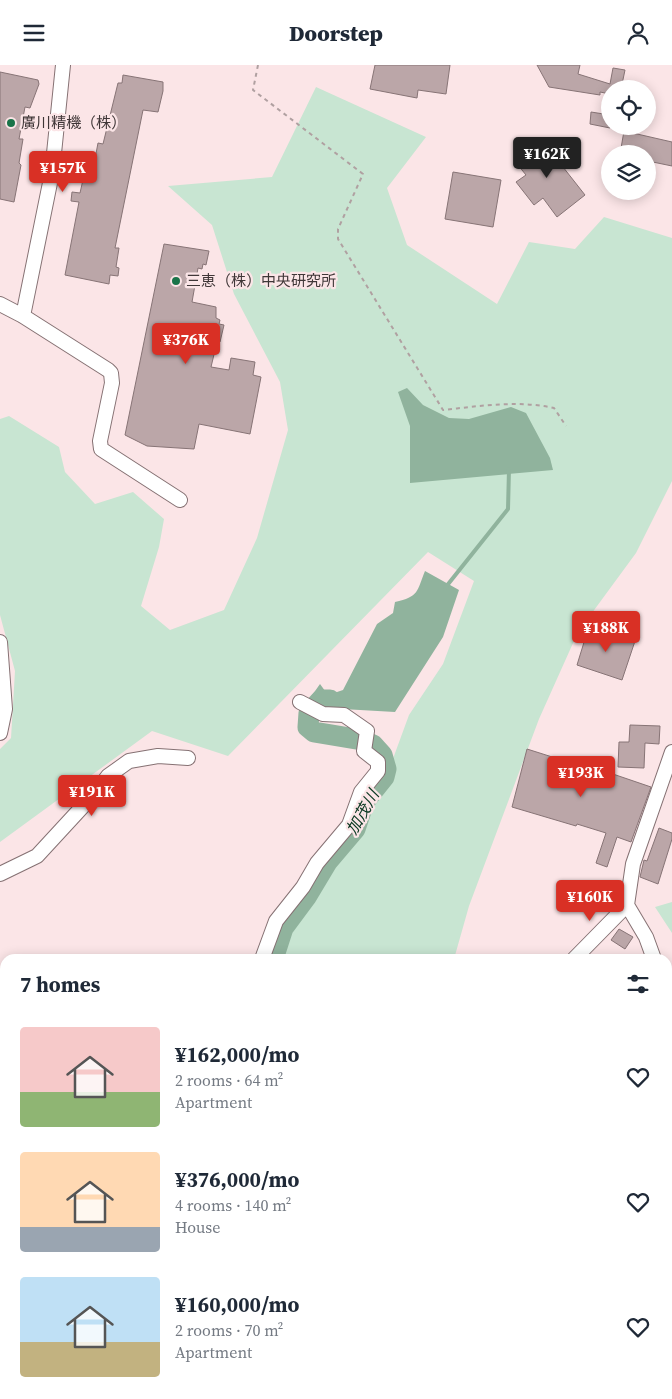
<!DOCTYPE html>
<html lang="en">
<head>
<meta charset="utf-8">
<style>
  :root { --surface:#fff; --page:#f2f2f3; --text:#1f2937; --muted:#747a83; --accent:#d93025 }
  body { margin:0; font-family:"Source Serif 4","Noto Sans JP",serif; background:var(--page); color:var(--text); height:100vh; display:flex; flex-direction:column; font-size:19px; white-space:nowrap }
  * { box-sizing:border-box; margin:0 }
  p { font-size:16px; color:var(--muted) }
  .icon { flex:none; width:28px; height:28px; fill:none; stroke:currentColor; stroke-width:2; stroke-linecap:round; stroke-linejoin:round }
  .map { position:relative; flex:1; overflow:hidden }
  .sheet { position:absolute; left:0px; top:889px; width:672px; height:446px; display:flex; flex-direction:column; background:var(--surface); border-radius:15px 15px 0 0; box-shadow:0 2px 12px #0003 }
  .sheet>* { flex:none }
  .tools { position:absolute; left:601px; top:15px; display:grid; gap:10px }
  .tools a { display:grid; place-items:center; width:55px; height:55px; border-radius:50%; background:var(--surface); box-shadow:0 2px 12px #0003; font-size:25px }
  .price { position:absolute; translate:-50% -42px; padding:0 11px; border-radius:5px; background:var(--accent); color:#fff; font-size:16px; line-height:32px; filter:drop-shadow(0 1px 2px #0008) }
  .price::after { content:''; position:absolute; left:50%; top:30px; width:15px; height:11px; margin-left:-8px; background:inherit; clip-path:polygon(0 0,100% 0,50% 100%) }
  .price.on { background:#222; color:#fff }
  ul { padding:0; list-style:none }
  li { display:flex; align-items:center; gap:15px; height:125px; padding:0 20px }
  li span { display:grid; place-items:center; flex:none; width:140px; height:100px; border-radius:5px; color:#555 }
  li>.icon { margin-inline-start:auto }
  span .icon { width:60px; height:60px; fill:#fffc; stroke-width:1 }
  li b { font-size:21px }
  h2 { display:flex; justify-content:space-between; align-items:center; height:60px; padding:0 20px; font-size:21px }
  header { display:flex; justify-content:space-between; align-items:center; height:65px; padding:0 20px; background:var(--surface); font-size:22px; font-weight:800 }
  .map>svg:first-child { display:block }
  .green { fill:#c8e5d2 }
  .water { fill:#90b39d }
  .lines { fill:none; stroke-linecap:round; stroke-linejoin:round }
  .stream { stroke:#90b39d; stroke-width:4 }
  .river { stroke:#90b39d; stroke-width:21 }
  .building { fill:#bba6a8; stroke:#877476 }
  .minor-casing { stroke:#857173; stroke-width:16 }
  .path { stroke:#b0a0a1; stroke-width:2; stroke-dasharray:4 4; stroke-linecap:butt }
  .minor { stroke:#fff; stroke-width:14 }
  .poi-dot { fill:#197449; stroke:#fbe5e7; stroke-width:2 }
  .labels { text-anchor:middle; stroke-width:4.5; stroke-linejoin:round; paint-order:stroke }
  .poi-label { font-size:15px; fill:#3f3637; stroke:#fbe5e7; text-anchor:start }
  .water-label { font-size:16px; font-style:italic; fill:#07361f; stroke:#fbe5e7 }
</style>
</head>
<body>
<header><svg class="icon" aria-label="menu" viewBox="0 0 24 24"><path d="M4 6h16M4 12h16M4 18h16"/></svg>Doorstep<svg class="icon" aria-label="person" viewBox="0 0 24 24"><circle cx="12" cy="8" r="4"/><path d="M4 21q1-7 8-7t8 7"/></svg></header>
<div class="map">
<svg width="672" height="1334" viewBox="0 0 672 1334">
  <rect width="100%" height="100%" fill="#fbe5e7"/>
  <path class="green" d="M316 22 426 72 387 123 407 180 497 239 529 177 575 184 604 152 672 173V416L636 488 578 567 539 654 469 841 454 894H254L356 760 387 710 409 650 443 599 474 516 428 487 228 691 152 666 0 777V684L11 673 15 606 0 550V354L9 351 59 382 65 407 95 439 133 427 164 454 159 482 141 541 170 565 224 545 257 473 288 365 280 317 234 229 212 160 168 121 272 112Z
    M672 837V868L655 842Z
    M5 1051V1275L0 1276V1055Z
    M672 1217V1334H587L588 1330H668V1218Z
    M224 1330H266L268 1334H226Z
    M369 1330H477V1334H378Z"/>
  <path class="water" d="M407 323 423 340 449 353 469 354 511 342 526 348 550 393 553 405 410 418V361L398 327Z
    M425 506 459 525 443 572 395 647 325 643 308 636 320 619 328 630 343 625 377 559 393 548 395 537C419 532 417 526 425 506Z"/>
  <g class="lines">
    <path class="stream" d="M445 523 508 444 509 404"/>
    <path class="river" d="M273 894 283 863 306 832 327 797 355 764 364 737 384 712 386 704 382 690 373 680 362 675 314 667 308 662 309 648 321 635H330
      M0 1091 5 1086"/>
  </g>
  <path class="building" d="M375 0H450L446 29 418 25 417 33 370 24Z
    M537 0H580L578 9 610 19 613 3 625 5 621 24H610V29L600 27V30L549 22Z
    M0 7 38 15 39 19 30 43 25 42 19 74H23L19 98 21 100 14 137 0 134Z
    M123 10 163 17V26L158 47 143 45 115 183H119L116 202 119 203 118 211 110 210 109 219 65 210 79 137 71 136 72 127 80 128 87 97 94 99 98 78 103 79 118 18H122Z
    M591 47 610 50V63L590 59Z
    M624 66 672 77V101L648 96V89H620Z
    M541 74 585 130 557 152 543 133 534 140 516 117 526 110 514 95Z
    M453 107 501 115 493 162 445 154Z
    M164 179 209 186 206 200 203 199 202 204 198 203 192 237 216 242V253L220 255 219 259 224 260 220 277H217L211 302 229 305 231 293 255 297 253 310 261 312 250 369 199 359 194 384 147 381 125 370Z
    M589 561 635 576 622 615 577 600Z
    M630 660 660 661 659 679 645 678 644 703 618 702 619 677H629Z
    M527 684 606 709 607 707 651 722 631 777 617 772 607 802 596 798 606 768 577 759 576 761 512 742Z
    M659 763 672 768V774L658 819 640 812 644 795 647 796Z
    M619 864 633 872 625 884 611 875Z"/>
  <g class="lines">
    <defs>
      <path id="minor" d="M0 239 23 251 108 305 111 308 112 318 100 376 101 384 180 435
        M23 251 52 108 63 0
        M0 577 5 644 0 668
        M0 809 37 791 96 727 108 711 129 696 158 691 188 693
        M262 894 276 856 303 822 317 798 349 760 361 727 378 706V697L364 686 367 666 344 650 323 649 300 637
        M574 894 627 840
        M654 894 646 872 627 840 633 799 672 687
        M0 1079 5 1074
        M30 1334 33 1330
        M375 1334 376 1330
        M578 1334V1330"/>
    </defs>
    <use href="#minor" class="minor-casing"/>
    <path class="path" d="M258 0 253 25 363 109 338 164V174L443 345C480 341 517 335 554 343L566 361"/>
    <use href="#minor" class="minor"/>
  </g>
  <g class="poi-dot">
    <circle cx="11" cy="58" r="5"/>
    <circle cx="176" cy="216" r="5"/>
  </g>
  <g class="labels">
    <g class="poi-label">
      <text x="21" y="63">廣川精機（株）</text>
      <text x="186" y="221">三恵（株）中央研究所</text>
    </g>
    <g class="water-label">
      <text transform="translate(362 747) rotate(-60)" y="6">加茂川</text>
    </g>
  </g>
</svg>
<div class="tools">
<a><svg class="icon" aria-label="locate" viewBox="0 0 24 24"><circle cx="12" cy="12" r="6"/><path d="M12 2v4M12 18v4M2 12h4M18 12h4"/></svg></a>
<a><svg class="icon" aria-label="layers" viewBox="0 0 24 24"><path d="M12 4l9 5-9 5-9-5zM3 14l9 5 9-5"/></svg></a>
</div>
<b class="price on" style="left:547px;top:114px">¥162K</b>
<b class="price" style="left:63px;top:128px">¥157K</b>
<b class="price" style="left:186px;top:300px">¥376K</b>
<b class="price" style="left:606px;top:588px">¥188K</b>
<b class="price" style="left:581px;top:733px">¥193K</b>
<b class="price" style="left:92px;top:752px">¥191K</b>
<b class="price" style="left:590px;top:857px">¥160K</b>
<section class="sheet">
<h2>7 homes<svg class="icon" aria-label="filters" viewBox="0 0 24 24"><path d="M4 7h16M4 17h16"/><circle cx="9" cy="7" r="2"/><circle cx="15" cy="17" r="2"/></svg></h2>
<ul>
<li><span style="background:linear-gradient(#f6c9c9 65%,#8fb573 0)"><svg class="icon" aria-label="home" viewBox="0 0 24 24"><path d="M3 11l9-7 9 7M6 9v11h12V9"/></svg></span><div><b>¥162,000/mo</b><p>2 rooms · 64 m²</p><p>Apartment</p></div><svg class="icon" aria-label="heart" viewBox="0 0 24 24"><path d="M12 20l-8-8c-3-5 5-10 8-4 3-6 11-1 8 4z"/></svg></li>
<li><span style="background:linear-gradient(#ffd9b3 75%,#9aa5b1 0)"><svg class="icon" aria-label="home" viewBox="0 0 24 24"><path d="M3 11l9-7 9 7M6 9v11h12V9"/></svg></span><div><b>¥376,000/mo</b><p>4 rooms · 140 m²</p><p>House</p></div><svg class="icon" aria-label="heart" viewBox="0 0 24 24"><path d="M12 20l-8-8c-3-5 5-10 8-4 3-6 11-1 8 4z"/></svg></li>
<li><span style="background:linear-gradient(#bfe0f5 65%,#c2b280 0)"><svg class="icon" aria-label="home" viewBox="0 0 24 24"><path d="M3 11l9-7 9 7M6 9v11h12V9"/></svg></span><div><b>¥160,000/mo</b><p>2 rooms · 70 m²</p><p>Apartment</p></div><svg class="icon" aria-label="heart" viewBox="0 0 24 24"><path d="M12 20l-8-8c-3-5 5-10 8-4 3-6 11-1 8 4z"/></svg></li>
</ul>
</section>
</div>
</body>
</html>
